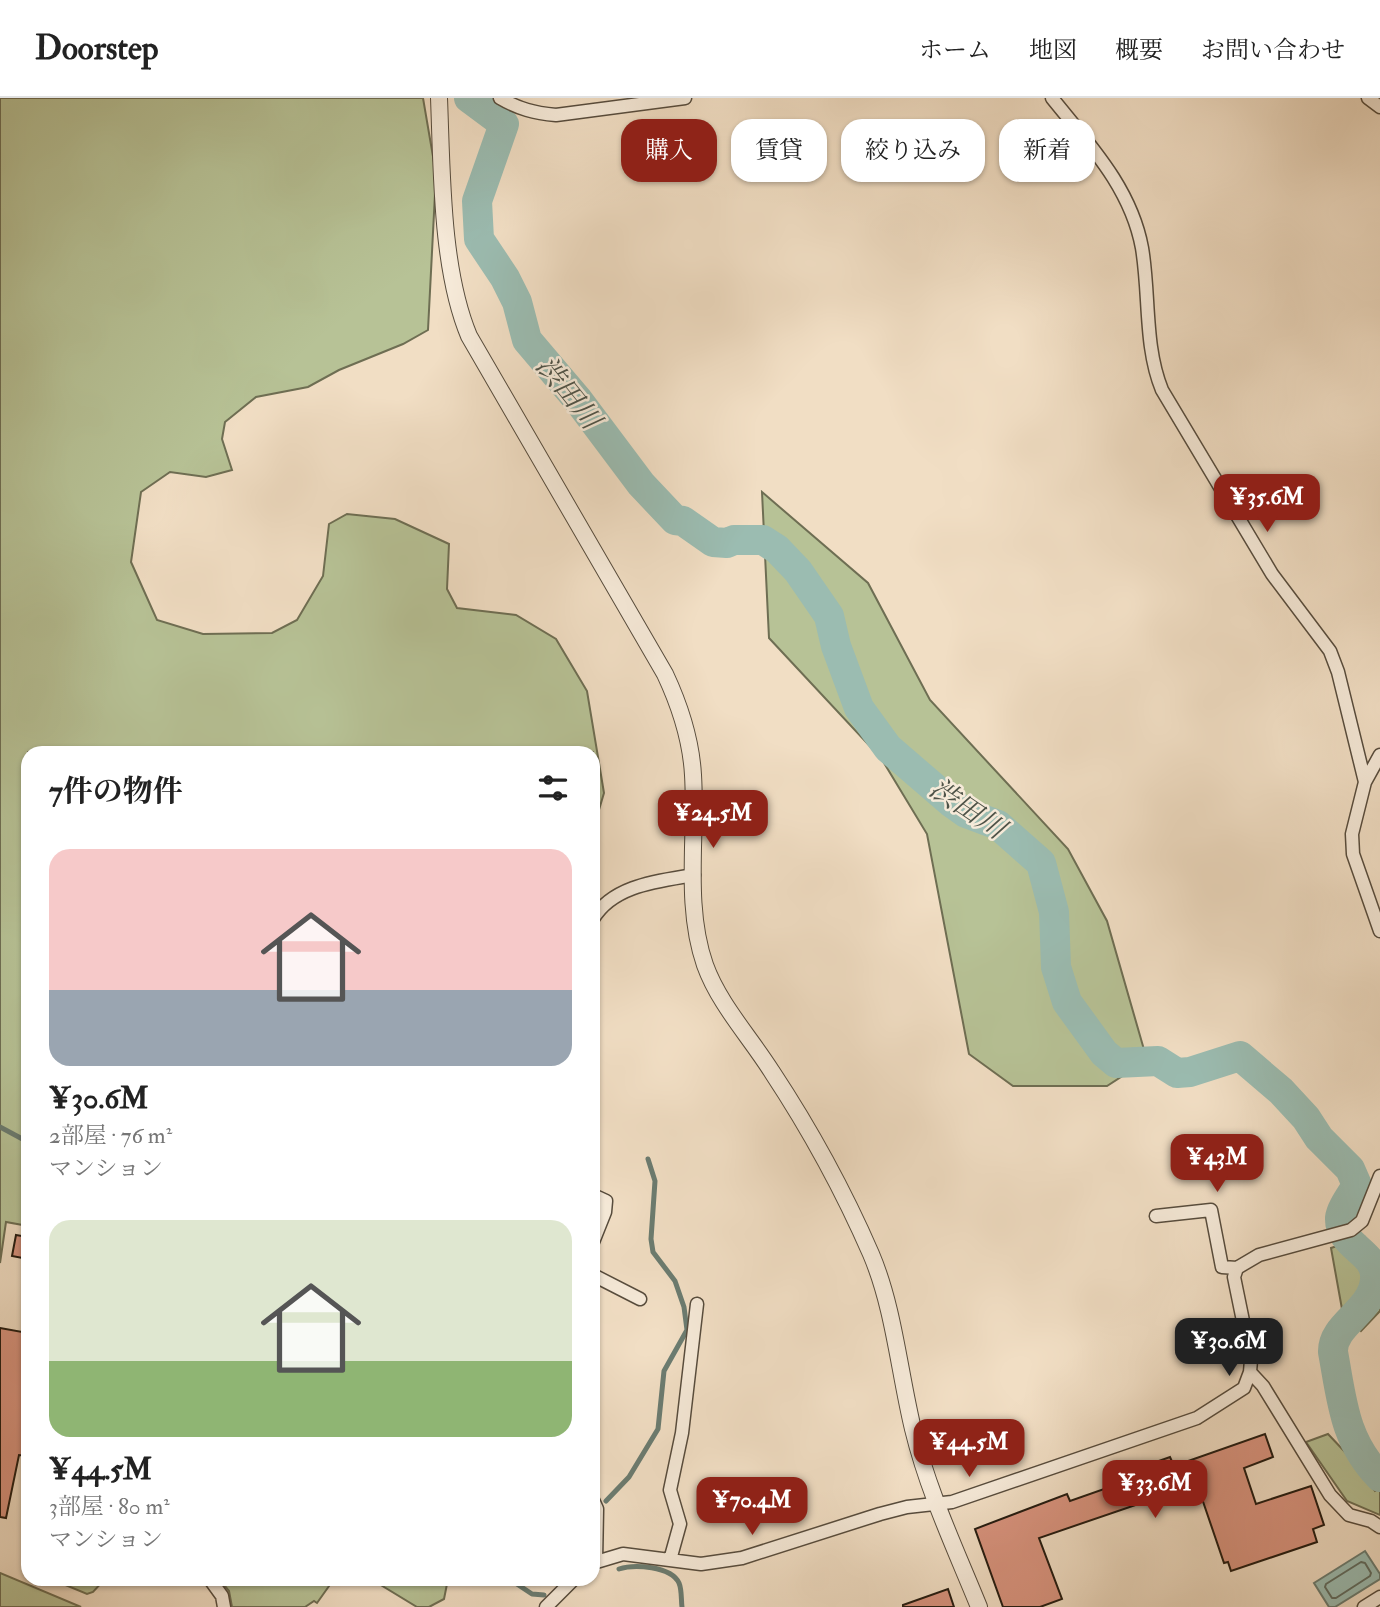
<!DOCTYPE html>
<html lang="ja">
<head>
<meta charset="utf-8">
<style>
  :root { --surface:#fff; --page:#f2f2f2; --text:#222; --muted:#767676; --line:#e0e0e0; --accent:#8f2418 }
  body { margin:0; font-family:"IM FELL Double Pica","Noto Serif JP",serif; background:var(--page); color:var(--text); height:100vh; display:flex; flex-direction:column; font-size:26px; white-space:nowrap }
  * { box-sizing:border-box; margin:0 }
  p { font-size:23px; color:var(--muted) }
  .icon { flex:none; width:38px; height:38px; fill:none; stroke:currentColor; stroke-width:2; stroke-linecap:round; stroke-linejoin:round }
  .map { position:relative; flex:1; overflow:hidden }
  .panel { position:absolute; left:21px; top:648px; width:579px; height:840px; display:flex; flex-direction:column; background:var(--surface); border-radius:21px; box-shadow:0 2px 5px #0004 }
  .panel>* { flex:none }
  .banner { position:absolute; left:621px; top:21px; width:653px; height:63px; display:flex; gap:14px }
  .price { position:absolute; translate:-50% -60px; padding:0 16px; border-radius:14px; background:var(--accent); color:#fff; font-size:23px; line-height:46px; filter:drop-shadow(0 2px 4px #0008) }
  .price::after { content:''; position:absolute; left:50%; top:42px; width:21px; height:16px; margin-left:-10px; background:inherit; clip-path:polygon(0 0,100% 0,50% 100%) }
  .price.selected { background:#222; color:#fff }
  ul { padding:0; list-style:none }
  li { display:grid; align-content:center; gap:14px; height:371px; padding:0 28px }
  li span { display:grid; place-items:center; height:217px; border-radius:21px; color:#555 }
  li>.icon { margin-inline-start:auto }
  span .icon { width:126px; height:126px; fill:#fffc; stroke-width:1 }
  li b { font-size:30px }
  h2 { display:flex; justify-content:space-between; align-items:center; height:84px; padding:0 28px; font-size:30px }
  .tag { padding:0 24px; border-radius:21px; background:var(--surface); box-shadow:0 2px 5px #0004; font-size:24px; line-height:63px }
  .tag.selected { background:var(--accent); color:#fff }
  header { display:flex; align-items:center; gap:42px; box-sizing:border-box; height:98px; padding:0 35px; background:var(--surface); border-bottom:2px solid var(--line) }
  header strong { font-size:33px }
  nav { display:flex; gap:38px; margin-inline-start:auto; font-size:24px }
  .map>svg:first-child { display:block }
  .green { fill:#b7c296; stroke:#6e6e53; stroke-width:2 }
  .water { fill:#9bbcb1; stroke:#6b7c71; stroke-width:2 }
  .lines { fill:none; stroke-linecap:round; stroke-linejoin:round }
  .shore { stroke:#606c60; stroke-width:2 }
  .stream { stroke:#6b7c71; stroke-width:5 }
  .river { stroke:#9bbcb1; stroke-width:30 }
  .building { fill:#d8937e; stroke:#241b10; stroke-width:2 }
  .minor-casing { stroke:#574c3d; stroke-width:15 }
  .tertiary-casing { stroke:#574c3d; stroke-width:18 }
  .minor { stroke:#f6ead9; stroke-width:12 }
  .tertiary { stroke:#f6ead9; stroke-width:16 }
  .labels { text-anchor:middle; stroke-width:5; stroke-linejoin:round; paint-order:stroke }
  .water-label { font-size:28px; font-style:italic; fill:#4e5348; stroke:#f6ead9 }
</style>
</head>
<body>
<header>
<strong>Doorstep</strong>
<nav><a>ホーム</a><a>地図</a><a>概要</a><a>お問い合わせ</a></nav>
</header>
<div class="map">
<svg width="1380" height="1509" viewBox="0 0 1380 1509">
  <rect width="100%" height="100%" fill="#f1dec4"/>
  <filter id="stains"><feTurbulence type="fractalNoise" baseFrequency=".00286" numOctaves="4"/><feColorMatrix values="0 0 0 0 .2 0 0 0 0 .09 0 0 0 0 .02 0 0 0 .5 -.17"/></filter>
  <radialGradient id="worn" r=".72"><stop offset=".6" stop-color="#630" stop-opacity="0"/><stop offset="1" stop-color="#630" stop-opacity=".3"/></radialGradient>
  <path class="green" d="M0 0H423L436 76 428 232 403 246 339 272 308 289 256 299 225 324 222 341 232 372 206 379 170 374 141 394 131 464 157 522 203 536 272 535 297 522 323 478 329 426 347 416 395 421 449 446 447 491 457 510 516 517 556 541 587 593 604 695 593 732V654H28V1128L6 1124 0 1165Z
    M762 394 868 485 930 602 1068 751 1107 823 1147 962 1107 988H1013L969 956 927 736 881 660 769 540Z
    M1365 1139 1380 1158V1213L1361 1233 1342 1211 1331 1150Z
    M1328 1336 1345 1354 1375 1393 1380 1390V1417L1347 1403 1306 1344Z
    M0 1475 81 1509H0Z
    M51 1481H105L93 1494 87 1496Z
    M219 1481H334L317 1505 314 1503 305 1509H232L229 1493Z
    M371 1481H448L444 1501 429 1509H417Z"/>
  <path class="water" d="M1365 1453 1380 1476V1481L1335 1509H1329L1314 1485Z"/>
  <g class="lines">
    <path class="shore" d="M1361 1464 1365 1465 1371 1475 1370 1478 1336 1500H1332L1325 1489 1326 1486Z"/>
    <path class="stream" d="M0 1029 28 1044
      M606 1403 629 1379 658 1331 664 1273 687 1232 684 1209 675 1183 653 1154 651 1141 655 1083 648 1061
      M619 1471C634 1466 671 1468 679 1485 682 1492 681 1502 682 1509
      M508 1480 532 1496 544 1497"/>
    <path class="river" d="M469 0 504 26 477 103 479 141 505 180 517 204 527 242 578 302 641 386 675 422 683 423 713 444 727 445 734 442H763L777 451 798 473 829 518 836 548 859 610 888 650 952 705 966 715 998 727 1041 765 1054 814 1056 869 1067 904 1104 955 1116 965 1158 963 1177 975 1190 974 1240 958 1281 993 1306 1020 1319 1040 1350 1071 1357 1087C1352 1096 1341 1110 1340 1120 1339 1150 1378 1153 1375 1182 1372 1214 1332 1226 1333 1254 1342 1303 1344 1342 1380 1379"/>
  </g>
  <path class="building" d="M16 1137 28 1139V1161L12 1158Z
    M0 1230 28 1235V1358L19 1357 6 1420 0 1419Z
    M1265 1336 1273 1359 1244 1370 1256 1406 1311 1388 1324 1427 1313 1431 1317 1444 1231 1473 1228 1464 1224 1465 1197 1386 1039 1440 1062 1501 1040 1509H1003L975 1431 1067 1396 1070 1403 1150 1375 1147 1367 1170 1359 1174 1368Z
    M948 1491 954 1509H903V1507Z"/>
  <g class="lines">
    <defs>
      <path id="minor" d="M500 0C519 11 534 15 556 17L685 0
        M1052 0C1089 46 1131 90 1142 150 1150 197 1144 248 1162 292L1272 476 1330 553 1338 574 1365 684
        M1368 0 1380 9
        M1380 657 1365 684 1352 736 1353 756 1380 833
        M593 821C613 787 659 783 694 777
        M593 1097 606 1103 605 1114 593 1144
        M1156 1118 1211 1112 1222 1169 1237 1170
        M593 1177 640 1201
        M1250 1274 1263 1288 1330 1397 1349 1417 1371 1423 1380 1429
        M593 1402 597 1411 596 1463
        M670 1462 680 1426 670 1392 682 1335 697 1206
        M593 1465 623 1456 701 1466 742 1460 880 1416 907 1409 952 1404 1197 1320 1244 1290 1250 1274 1251 1262 1234 1179 1237 1170 1259 1157 1351 1132 1362 1123 1380 1078
        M209 1480 222 1498 224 1509
        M546 1509 575 1480
        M1364 1509 1380 1499"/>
      <path id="tertiary" d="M439 0C442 74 441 171 469 238L665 576C680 608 691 641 693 677 697 739 684 807 705 867 719 906 750 939 772 974 809 1030 844 1094 871 1156 894 1210 899 1273 913 1331 928 1393 955 1450 979 1509"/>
    </defs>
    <use href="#minor" class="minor-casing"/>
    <use href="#tertiary" class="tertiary-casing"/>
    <use href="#minor" class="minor"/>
    <use href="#tertiary" class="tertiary"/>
  </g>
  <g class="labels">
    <g class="water-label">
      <text transform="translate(569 294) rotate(51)" y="10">渋田川</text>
      <text transform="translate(968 710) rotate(34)" y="10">渋田川</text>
    </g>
  </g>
  <rect width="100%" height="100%" filter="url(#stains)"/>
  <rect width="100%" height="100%" fill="url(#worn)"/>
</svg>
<b class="price" style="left:1267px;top:436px">¥35.6M</b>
<b class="price" style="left:713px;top:752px">¥24.5M</b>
<b class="price" style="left:1217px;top:1096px">¥43M</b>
<b class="price selected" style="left:1229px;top:1280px">¥30.6M</b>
<b class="price" style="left:969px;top:1381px">¥44.5M</b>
<b class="price" style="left:1155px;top:1422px">¥33.6M</b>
<b class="price" style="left:752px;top:1439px">¥70.4M</b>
<div class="banner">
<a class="tag selected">購入</a>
<a class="tag">賃貸</a>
<a class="tag">絞り込み</a>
<a class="tag">新着</a>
</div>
<section class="panel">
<h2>7件の物件<svg class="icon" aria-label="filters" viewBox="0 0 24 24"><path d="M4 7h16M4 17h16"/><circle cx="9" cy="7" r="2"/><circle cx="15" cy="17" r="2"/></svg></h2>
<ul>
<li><span style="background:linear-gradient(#f6c9c9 65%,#9aa5b1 0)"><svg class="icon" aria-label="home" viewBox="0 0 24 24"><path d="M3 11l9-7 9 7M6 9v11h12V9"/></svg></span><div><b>¥30.6M</b><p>2部屋 · 76 m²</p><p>マンション</p></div></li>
<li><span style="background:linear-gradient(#dfe7d0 65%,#8fb573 0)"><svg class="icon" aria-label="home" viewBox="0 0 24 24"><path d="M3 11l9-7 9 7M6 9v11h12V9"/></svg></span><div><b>¥44.5M</b><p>3部屋 · 80 m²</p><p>マンション</p></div></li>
</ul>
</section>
</div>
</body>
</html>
